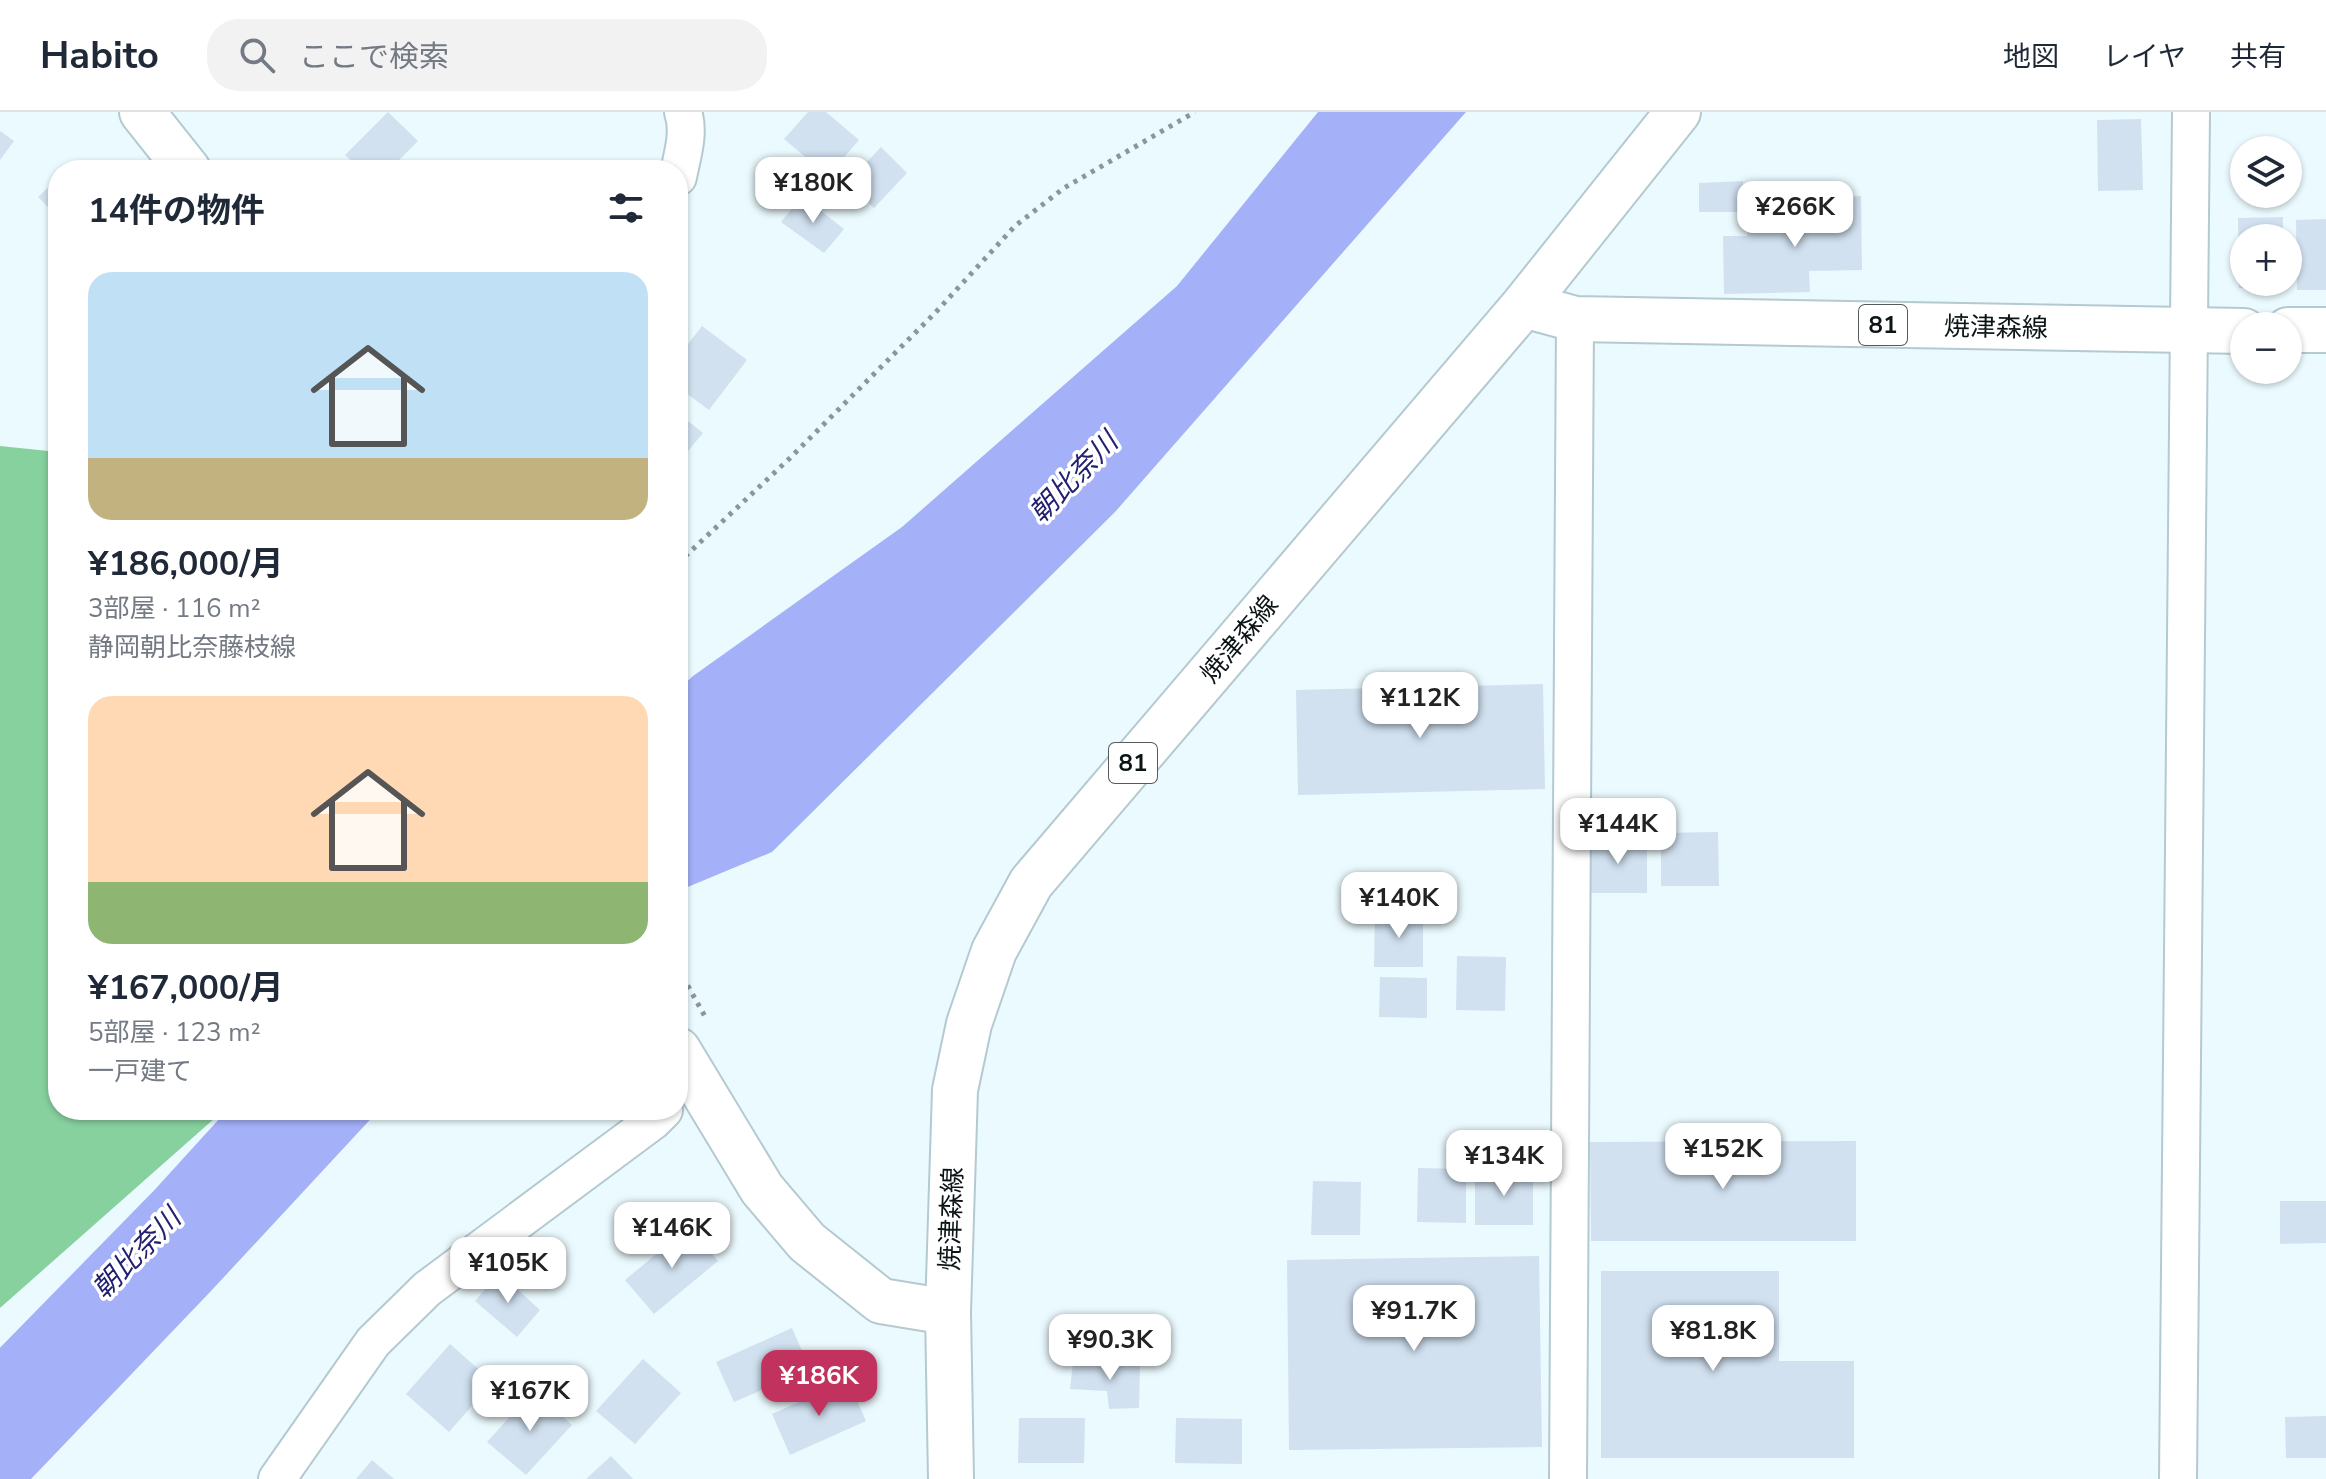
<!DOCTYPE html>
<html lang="ja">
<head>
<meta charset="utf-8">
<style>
  :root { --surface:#fff; --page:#f2f2f3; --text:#1f2937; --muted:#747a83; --line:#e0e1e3; --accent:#c1335e }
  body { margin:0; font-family:"Nunito Sans","Noto Sans JP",sans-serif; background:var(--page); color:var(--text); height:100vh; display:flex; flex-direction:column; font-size:30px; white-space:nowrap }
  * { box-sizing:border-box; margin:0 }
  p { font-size:26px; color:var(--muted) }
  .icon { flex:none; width:44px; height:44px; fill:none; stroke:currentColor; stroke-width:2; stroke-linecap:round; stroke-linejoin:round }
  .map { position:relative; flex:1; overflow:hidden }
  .sheet { position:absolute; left:48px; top:48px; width:640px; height:960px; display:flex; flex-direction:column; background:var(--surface); border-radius:32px; box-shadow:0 2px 6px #0004 }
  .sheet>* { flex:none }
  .fabs { position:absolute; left:2230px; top:24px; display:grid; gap:16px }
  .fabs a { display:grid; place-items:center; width:72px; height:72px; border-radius:50%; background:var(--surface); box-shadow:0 2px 6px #0004; font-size:40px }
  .price { position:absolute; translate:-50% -68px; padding:0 18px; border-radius:16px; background:#fff; color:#222; font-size:26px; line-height:52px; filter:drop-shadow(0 2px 4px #0008) }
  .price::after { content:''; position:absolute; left:50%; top:48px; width:24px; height:18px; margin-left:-12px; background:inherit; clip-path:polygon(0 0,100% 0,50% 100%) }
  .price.on { background:var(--accent); color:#fff }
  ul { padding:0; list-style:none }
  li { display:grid; align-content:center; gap:16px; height:424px; padding:0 40px }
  li span { display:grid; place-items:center; height:248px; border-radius:24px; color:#555 }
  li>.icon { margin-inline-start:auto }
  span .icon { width:144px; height:144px; fill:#fffc; stroke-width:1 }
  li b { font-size:34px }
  h2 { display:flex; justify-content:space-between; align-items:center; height:96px; padding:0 40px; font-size:34px }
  header { display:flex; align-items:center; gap:48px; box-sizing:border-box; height:112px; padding:0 40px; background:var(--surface); border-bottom:2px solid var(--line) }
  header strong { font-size:38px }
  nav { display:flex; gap:44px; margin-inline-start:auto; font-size:28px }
  .search { width:560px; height:72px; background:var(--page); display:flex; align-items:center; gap:20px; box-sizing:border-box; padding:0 28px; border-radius:32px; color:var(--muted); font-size:30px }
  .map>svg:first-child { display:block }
  .forest { fill:#87d19f }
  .water { fill:#a4b0f7 }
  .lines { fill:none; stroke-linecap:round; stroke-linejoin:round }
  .river { stroke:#a4b0f7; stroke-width:66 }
  .building { fill:#d1e1f0 }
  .minor-casing { stroke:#b3cad0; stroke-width:40 }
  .major-casing { stroke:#b3cad0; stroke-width:48 }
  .path { stroke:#8a9699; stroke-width:5; stroke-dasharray:4 6; stroke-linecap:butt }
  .minor { stroke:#fff; stroke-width:36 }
  .major { stroke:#fff; stroke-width:44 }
  .labels { text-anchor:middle; stroke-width:7; stroke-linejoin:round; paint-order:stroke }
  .shield { fill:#fff; stroke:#555a5c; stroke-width:2 }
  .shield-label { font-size:24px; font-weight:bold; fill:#0c1416 }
  .street-label { font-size:26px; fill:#0c1416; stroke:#fff }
  .water-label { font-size:28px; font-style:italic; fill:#22206f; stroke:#fff }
</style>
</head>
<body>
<header>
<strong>Habito</strong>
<div class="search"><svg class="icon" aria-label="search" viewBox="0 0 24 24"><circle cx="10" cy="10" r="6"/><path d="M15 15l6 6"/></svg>ここで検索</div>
<nav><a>地図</a><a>レイヤ</a><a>共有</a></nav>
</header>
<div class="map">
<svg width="2326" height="1367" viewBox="0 0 2326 1367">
  <rect width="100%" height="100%" fill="#ebfafe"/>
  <path class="forest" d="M0 334 58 340V998H224L0 1196Z"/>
  <path class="water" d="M1318 0H1466L1115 400 772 740 678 779V578L693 564 902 415 1177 174Z
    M270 998H379L211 1179 31 1367H0V1290L180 1099Z"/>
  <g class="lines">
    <path class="river" d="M0 1283 180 1099 272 998"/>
  </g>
  <path class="building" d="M388 0 418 29 389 58H361L345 43Z
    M808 0H826L859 28 828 64 784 27Z
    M2141 7 2143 78 2098 79 2097 8Z
    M0 19 14 29 0 48Z
    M881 35 907 61 874 96 847 71Z
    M58 66V105L38 85Z
    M1743 69 1744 100H1699V71Z
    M802 84 844 117 824 141 781 110Z
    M1861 84 1862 158 1809 159 1810 180 1724 182 1723 124H1747L1751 108 1815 107 1814 85Z
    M2283 105V126H2244V170H2284V175L2239 176 2238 106Z
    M2326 107V178H2297L2296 108Z
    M702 214 747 248 709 298 678 275V245Z
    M678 301 703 321 678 351Z
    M1543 572 1545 677 1298 683 1296 578Z
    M1718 720 1719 774H1661V721Z
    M1647 727V781H1589V728Z
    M1375 800 1423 801V855H1374Z
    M1457 844 1506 845 1505 899 1456 898Z
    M1380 865 1427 866V906L1379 905Z
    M1856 1029V1129H1591L1590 1030Z
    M1418 1056 1466 1057V1111L1417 1110Z
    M1475 1059H1533V1113H1475Z
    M1313 1069 1361 1070 1360 1123H1311Z
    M2280 1089H2326V1131L2280 1132Z
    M689 1115 718 1149 654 1202 625 1168Z
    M1539 1144 1542 1335 1289 1338 1287 1148Z
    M1601 1159H1779V1249H1854V1346H1601Z
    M499 1161 540 1198 517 1225 475 1189Z
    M792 1216 810 1257 734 1290 716 1250Z
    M450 1232 493 1270 449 1320 406 1282Z
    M643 1247 681 1281 635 1332 596 1299Z
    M1073 1251 1140 1252 1139 1296 1109 1297 1107 1279 1070 1277Z
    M848 1268 866 1309 790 1343 772 1302Z
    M534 1278 572 1313 526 1363 487 1330Z
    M2326 1304V1346H2286L2285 1305Z
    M1019 1306H1085L1084 1351H1018Z
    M1176 1306 1242 1307V1352L1175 1351Z
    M611 1344 633 1367H586Z
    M372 1348 394 1367H356Z"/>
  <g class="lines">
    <defs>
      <path id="minor" d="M678 65C682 44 690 21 683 0
        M277 1367 373 1230 427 1177 653 1009 664 998
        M1568 1367 1575 207
        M2178 1367 2191 0"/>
      <path id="major" d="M142 0 188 58
        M1524 193 1575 207 2244 219
        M2288 218H2326
        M678 938 762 1077 807 1130 881 1189 948 1200
        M951 1367 948 1200 955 978 969 912 994 839 1031 771 1524 193 1678 0"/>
    </defs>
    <use href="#minor" class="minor-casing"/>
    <use href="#major" class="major-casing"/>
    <path class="path" d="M678 451 789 347 935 201 1015 114 1064 76 1195 0
      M678 856 707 908"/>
    <use href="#minor" class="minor"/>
    <use href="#major" class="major"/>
  </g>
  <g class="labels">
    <g class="shield">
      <rect x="1859" y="193" width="48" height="40" rx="6"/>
      <rect x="1109" y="631" width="48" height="40" rx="6"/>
    </g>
    <g class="shield-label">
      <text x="1883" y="221">81</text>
      <text x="1133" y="659">81</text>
    </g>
    <g class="street-label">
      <text transform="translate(1996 215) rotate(1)" y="9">焼津森線</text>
      <text transform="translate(1239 527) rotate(-50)" y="9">焼津森線</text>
      <text transform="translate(951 1107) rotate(-88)" y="9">焼津森線</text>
    </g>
    <g class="water-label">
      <text transform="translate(1073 365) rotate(-46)" y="10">朝比奈川</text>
      <text transform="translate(136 1141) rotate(-46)" y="10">朝比奈川</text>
    </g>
  </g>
</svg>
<div class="fabs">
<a><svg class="icon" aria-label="layers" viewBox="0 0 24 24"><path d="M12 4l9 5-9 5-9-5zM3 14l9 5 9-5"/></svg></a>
<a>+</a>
<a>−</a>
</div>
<b class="price" style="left:813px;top:113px">¥180K</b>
<b class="price" style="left:1795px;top:137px">¥266K</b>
<b class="price" style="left:1420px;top:628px">¥112K</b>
<b class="price" style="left:1618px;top:754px">¥144K</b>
<b class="price" style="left:1399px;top:828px">¥140K</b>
<b class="price" style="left:1723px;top:1079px">¥152K</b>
<b class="price" style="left:1504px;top:1086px">¥134K</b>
<b class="price" style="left:672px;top:1158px">¥146K</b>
<b class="price" style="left:508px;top:1193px">¥105K</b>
<b class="price" style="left:1414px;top:1241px">¥91.7K</b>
<b class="price" style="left:1713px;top:1261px">¥81.8K</b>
<b class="price" style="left:1110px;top:1270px">¥90.3K</b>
<b class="price on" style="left:819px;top:1306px">¥186K</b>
<b class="price" style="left:530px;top:1321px">¥167K</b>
<section class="sheet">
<h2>14件の物件<svg class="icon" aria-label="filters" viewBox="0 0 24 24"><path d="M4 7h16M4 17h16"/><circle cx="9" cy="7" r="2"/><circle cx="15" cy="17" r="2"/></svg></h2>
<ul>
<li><span style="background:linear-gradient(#bfe0f5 75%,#c2b280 0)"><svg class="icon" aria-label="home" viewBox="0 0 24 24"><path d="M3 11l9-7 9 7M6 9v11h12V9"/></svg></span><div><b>¥186,000/月</b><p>3部屋 · 116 m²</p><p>静岡朝比奈藤枝線</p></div></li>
<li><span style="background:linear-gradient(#ffd9b3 75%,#8fb573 0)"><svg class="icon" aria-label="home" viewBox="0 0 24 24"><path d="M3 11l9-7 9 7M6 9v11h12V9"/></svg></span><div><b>¥167,000/月</b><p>5部屋 · 123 m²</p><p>一戸建て</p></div></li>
</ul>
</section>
</div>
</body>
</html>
